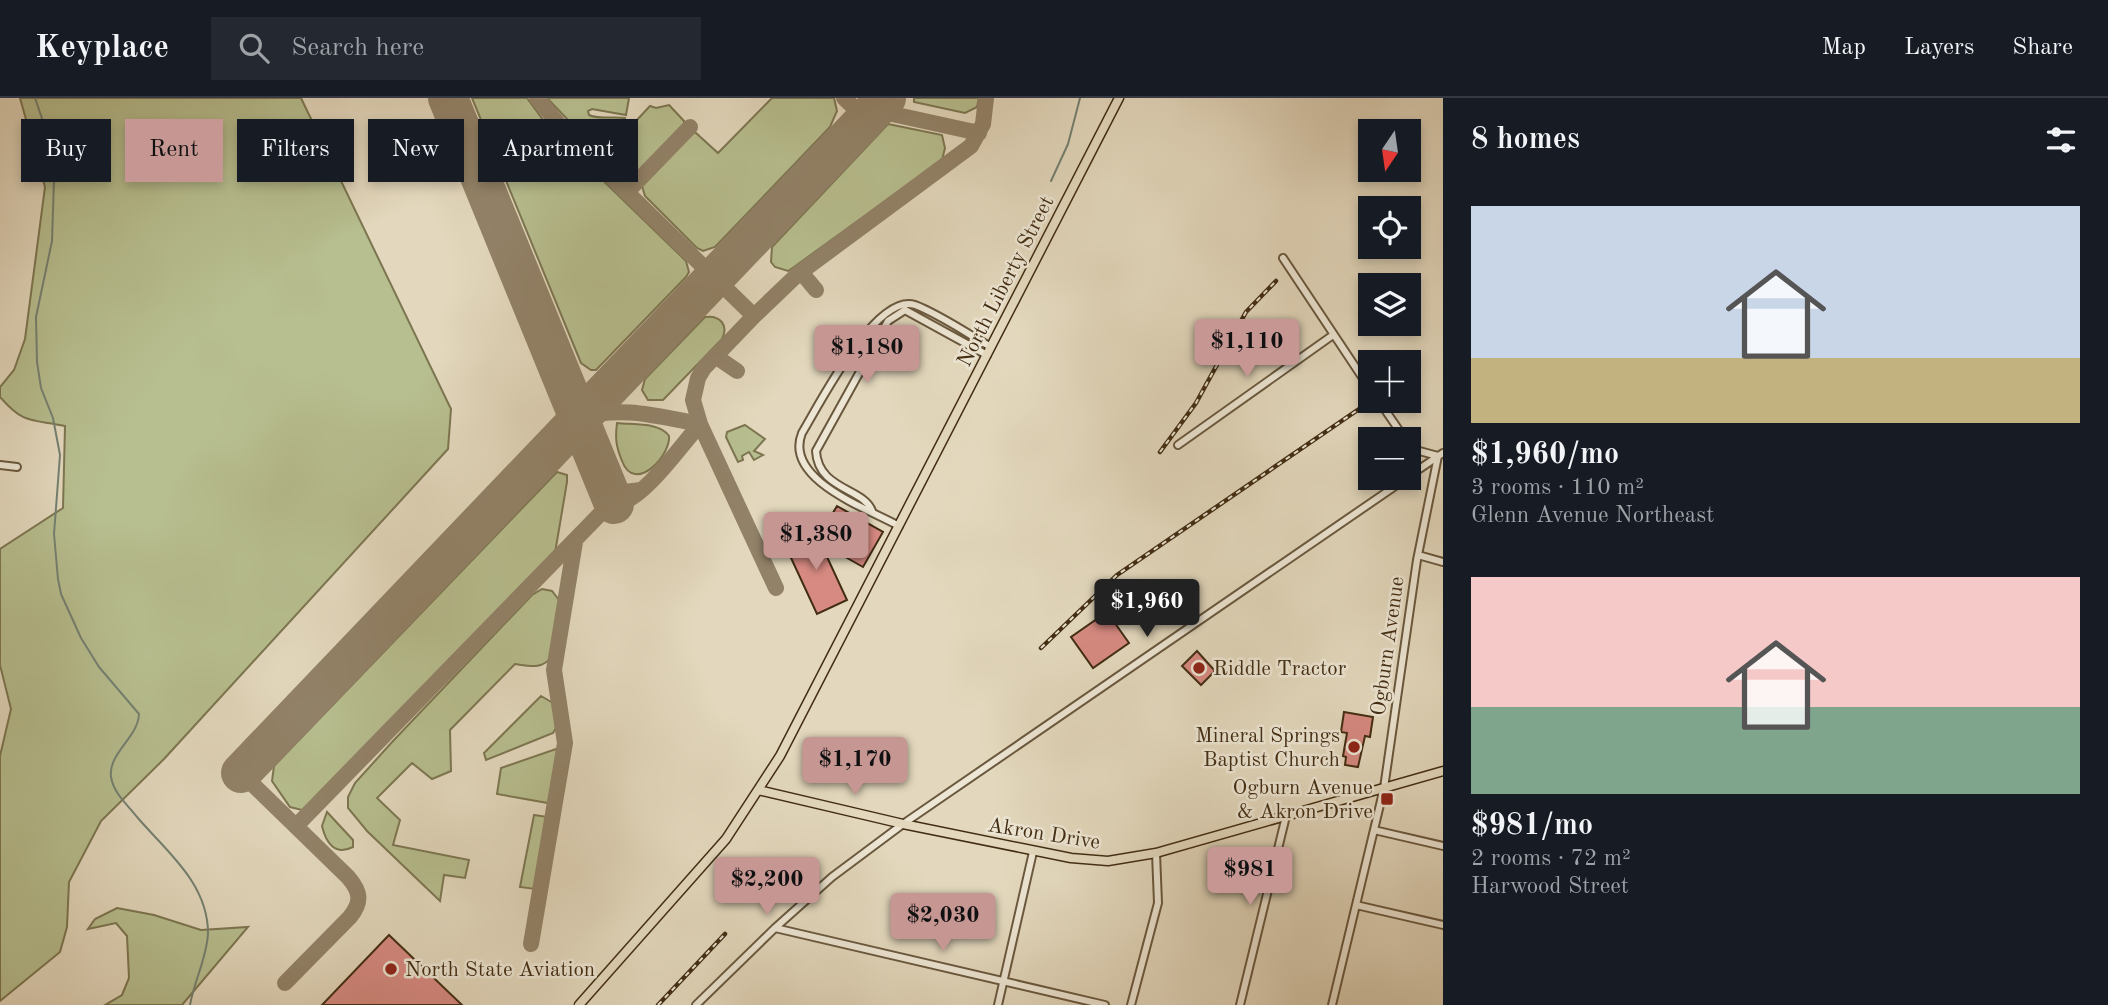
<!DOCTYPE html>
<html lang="en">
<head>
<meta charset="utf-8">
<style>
  :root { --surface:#171b24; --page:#242831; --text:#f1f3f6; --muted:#9ea1a6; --line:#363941; --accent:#c59692 }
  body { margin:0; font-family:"Old Standard TT",serif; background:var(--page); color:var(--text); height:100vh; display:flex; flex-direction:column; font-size:26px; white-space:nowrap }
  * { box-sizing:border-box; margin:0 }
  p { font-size:23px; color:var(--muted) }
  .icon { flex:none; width:38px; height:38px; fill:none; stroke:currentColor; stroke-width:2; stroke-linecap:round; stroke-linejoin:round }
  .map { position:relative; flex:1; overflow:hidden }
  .sheet { display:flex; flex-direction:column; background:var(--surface); width:665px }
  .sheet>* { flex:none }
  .banner { position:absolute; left:21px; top:21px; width:665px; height:63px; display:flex; gap:14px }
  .needle { width:46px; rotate:193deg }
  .tools { position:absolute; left:1358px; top:21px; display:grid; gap:14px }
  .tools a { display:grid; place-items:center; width:63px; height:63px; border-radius:0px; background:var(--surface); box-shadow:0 4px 10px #0003; font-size:35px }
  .price { position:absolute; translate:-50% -60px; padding:0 16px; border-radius:7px; background:var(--accent); color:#111; font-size:23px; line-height:46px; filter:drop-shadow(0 2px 4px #0008) }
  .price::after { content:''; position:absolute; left:50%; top:42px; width:21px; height:16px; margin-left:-10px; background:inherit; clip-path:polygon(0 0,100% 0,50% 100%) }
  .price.current { background:#222; color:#fff }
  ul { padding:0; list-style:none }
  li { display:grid; align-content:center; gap:14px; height:371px; padding:0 28px }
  li span { display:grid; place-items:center; height:217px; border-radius:0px; color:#555 }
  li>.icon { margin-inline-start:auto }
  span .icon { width:126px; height:126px; fill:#fffc; stroke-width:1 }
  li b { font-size:30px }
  h2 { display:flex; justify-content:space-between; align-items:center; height:84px; padding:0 28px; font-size:30px }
  .tag { padding:0 24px; border-radius:0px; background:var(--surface); box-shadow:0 4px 10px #0003; font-size:24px; line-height:63px }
  .tag.current { background:var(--accent); color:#111 }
  header { display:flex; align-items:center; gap:42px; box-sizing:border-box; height:98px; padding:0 35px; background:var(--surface); border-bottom:2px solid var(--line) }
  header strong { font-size:33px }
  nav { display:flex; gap:38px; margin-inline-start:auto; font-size:24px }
  .search { width:490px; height:63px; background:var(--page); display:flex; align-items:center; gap:18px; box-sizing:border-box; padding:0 24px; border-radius:0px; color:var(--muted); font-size:26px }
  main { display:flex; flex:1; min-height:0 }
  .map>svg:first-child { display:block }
  .green { fill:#b7be8f; stroke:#7c7651; stroke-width:2 }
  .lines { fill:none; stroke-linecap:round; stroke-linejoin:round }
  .stream { stroke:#748172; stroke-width:2 }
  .taxiway { stroke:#928268; stroke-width:16 }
  .runway { stroke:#928268; stroke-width:40 }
  .building { fill:#d78a82; stroke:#422d13; stroke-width:2 }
  .minor-casing { stroke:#6a583e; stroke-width:10 }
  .major-casing { stroke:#422d13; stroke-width:11 }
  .minor { stroke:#ede6d4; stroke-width:6 }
  .major { stroke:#e3d8bd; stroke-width:8 }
  .rail-casing { stroke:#422d13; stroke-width:4.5 }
  .rail { stroke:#ede6d4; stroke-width:2; stroke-dasharray:5; stroke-linecap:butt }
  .poi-dot { fill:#8f2418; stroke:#ede6d4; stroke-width:2.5 }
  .labels { text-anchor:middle; stroke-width:5; stroke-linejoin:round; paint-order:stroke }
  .street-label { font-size:21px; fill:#422d13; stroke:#ede6d4 }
  .poi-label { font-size:21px; fill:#422d13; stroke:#ede6d4; text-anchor:start }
</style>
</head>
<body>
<header>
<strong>Keyplace</strong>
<div class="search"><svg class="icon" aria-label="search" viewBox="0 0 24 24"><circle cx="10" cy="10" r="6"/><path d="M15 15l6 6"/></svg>Search here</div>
<nav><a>Map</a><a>Layers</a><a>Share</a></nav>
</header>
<main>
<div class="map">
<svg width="1443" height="907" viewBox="0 0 1443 907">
  <rect width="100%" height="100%" fill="#e3d8bd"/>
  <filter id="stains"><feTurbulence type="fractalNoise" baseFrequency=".00286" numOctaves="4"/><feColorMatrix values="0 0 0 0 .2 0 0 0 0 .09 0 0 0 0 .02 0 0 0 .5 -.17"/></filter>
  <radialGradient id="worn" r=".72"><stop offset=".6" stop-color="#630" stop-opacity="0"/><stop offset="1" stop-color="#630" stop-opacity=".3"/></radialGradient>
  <path class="green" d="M20 0H301L451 311 448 351 164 661 101 723 69 784 67 829 60 854 0 903V658L11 611 0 567V451L63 410 65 328C32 321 24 327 0 299V289L14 272 25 241 45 89Z
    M472 0H527L549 30 686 163 689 174 686 179 596 272H591L581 265Z
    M547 0H629L626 17 592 11 588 13 589 17C599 22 612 18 625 20L617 70 613 69Z
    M772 0H834L837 13 830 29 715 149 703 153 697 150 645 98 642 88 691 34 696 35 718 55Z
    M914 0H979L977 9 965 15 914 4Z
    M669 7 684 23V28L639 74 629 76 636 23 650 8 656 10Z
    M888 26 942 37 945 50 942 62 794 169 788 173 775 169 771 164 772 149Z
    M705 219C720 217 729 227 722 241L663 302H648L642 292 645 281Z
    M617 325C633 327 660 324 669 338 671 357 635 397 622 363 616 348 615 341 617 325Z
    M745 327 765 341 754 353 763 357 754 362 749 354 742 358 743 362 738 364 726 339 727 334Z
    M557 374 567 377V384L555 455 314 704 302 712 290 709 272 683 274 668Z
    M542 491 552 493 559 502 552 558C543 572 529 568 515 566L450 632 451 673 432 681 412 665 377 700 400 722 393 747 469 762 465 780 444 777 440 803 367 733 348 710V699L355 685 393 643 532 497Z
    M541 598 553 605 556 630 553 635 486 662 484 655Z
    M556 651 558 656 548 705 497 696 501 670Z
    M327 714 353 742V749C335 758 326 745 322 728Z
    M534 717 548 719 535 791 520 789Z
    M117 810 154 817 201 832 248 829 182 907H105L122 897 129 880 127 838 116 825 88 831 95 821Z"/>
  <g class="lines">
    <path class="stream" d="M35 0 51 47 54 81 52 143 36 219 37 264 41 290 53 320 60 357 54 436 58 481 61 496 81 540 99 569 139 616C138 640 108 655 111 679 114 696 127 706 137 719 166 753 208 785 208 835 207 860 194 883 190 907
      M1051 83 1068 46 1080 0"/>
    <path class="taxiway" d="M537 0 566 35 754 218
      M844 0 866 21
      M874 12 979 35
      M628 93 690 29
      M801 174 816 192
      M715 258 737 273
      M561 274C575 291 586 307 609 310
      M581 320C620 307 660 319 700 326L776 490
      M603 379 625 394 641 392
      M241 675 348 779C361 794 362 804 350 819L285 885
      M296 728 605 411C613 407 623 405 631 400 652 388 683 346 700 326L693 302 698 280 704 270 754 218 798 176 971 48 983 26 986 0
      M531 846 565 645 554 572 575 444"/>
    <path class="runway" d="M448 0 614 406
      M241 675 886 0"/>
  </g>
  <path class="building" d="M837 408 883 434 863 469 840 456 847 444 824 430Z
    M815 433 847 502 817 516 785 447Z
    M1107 514 1129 545 1093 570 1071 539Z
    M1197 553 1215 573 1201 587 1182 568Z
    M1344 614 1373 619 1370 639 1365 638 1358 669 1345 667 1346 659 1343 658 1347 635 1341 634Z
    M389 837 462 907H322Z"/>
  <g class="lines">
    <defs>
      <path id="minor" d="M1283 160 1370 291
        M1379 303 1405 341
        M1178 347 1333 237
        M0 367 17 369
        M1409 378 1443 355
        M872 413C864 390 818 392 816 353L888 223 905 212 987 257
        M899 428C869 411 783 382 802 335 819 307 876 194 915 207 939 216 968 236 991 249
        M1418 457 1443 464
        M1374 732 1443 748
        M1356 807 1443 827
        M775 830 1105 907
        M696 907 775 830 832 779 903 726 1407 380
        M998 907 1033 754
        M1131 907 1158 805 1156 755
        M1240 907 1286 718
        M1332 907 1384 690 1417 462 1438 358 1412 351 1409 346"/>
      <path id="major" d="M758 692 903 726 1071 760 1108 763 1156 755 1443 673
        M579 907 726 741 780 658 1119 0"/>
    </defs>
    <use href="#minor" class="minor-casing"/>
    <use href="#major" class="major-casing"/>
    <use href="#minor" class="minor"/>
    <use href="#major" class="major"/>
    <defs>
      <path id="rail" d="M1160 354 1196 305 1246 214 1276 183
        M1041 550 1117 477 1362 309
        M658 907 725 836"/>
    </defs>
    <use href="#rail" class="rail-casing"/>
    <use href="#rail" class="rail"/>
  </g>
  <g class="poi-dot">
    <circle cx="1199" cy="570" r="7"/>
    <circle cx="1354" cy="649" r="7"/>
    <rect x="1380" y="694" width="14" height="14" rx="3.5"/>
    <circle cx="391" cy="871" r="7"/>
  </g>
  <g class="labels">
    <g class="street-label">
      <text transform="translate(1005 183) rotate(-63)" y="7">North Liberty Street</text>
      <text transform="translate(1387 548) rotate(-82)" y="7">Ogburn Avenue</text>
      <text transform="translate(1044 735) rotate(9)" y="7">Akron Drive</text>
    </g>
    <g class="poi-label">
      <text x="1213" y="577">Riddle Tractor</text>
      <text x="1340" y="644" text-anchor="end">Mineral Springs<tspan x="1340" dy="24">Baptist Church</tspan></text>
      <text x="1373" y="696" text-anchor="end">Ogburn Avenue<tspan x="1373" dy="24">&amp; Akron Drive</tspan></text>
      <text x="405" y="878">North State Aviation</text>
    </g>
  </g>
  <rect width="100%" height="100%" filter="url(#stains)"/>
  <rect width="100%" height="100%" fill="url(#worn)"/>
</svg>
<div class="tools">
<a><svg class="needle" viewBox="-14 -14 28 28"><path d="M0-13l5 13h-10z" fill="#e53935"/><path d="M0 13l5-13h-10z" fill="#9ea1a6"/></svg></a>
<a><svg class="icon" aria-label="locate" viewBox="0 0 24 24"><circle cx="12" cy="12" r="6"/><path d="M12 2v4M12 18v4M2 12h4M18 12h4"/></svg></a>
<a><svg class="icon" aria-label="layers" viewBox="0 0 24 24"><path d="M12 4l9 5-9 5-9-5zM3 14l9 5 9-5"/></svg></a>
<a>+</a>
<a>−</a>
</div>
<b class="price" style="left:1247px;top:281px">$1,110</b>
<b class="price" style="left:867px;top:287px">$1,180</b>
<b class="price" style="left:816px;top:474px">$1,380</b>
<b class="price current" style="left:1147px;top:541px">$1,960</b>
<b class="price" style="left:855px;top:699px">$1,170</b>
<b class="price" style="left:1250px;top:809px">$981</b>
<b class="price" style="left:767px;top:819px">$2,200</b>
<b class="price" style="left:943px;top:855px">$2,030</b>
<div class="banner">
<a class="tag">Buy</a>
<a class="tag current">Rent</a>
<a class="tag">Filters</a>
<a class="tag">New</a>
<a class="tag">Apartment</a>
</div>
</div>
<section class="sheet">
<h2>8 homes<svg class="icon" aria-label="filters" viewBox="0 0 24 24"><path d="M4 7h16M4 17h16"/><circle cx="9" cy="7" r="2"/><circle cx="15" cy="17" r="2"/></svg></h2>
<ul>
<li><span style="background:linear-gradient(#c9d6e8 70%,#c2b280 0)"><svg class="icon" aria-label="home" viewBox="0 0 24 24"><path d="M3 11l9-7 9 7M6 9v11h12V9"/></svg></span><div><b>$1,960/mo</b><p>3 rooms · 110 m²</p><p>Glenn Avenue Northeast</p></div></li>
<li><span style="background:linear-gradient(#f6c9c9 60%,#7fa58c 0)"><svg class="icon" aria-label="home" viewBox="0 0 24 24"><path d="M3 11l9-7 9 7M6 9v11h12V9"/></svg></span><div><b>$981/mo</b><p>2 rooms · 72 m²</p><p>Harwood Street</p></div></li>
</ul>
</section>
</main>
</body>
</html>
